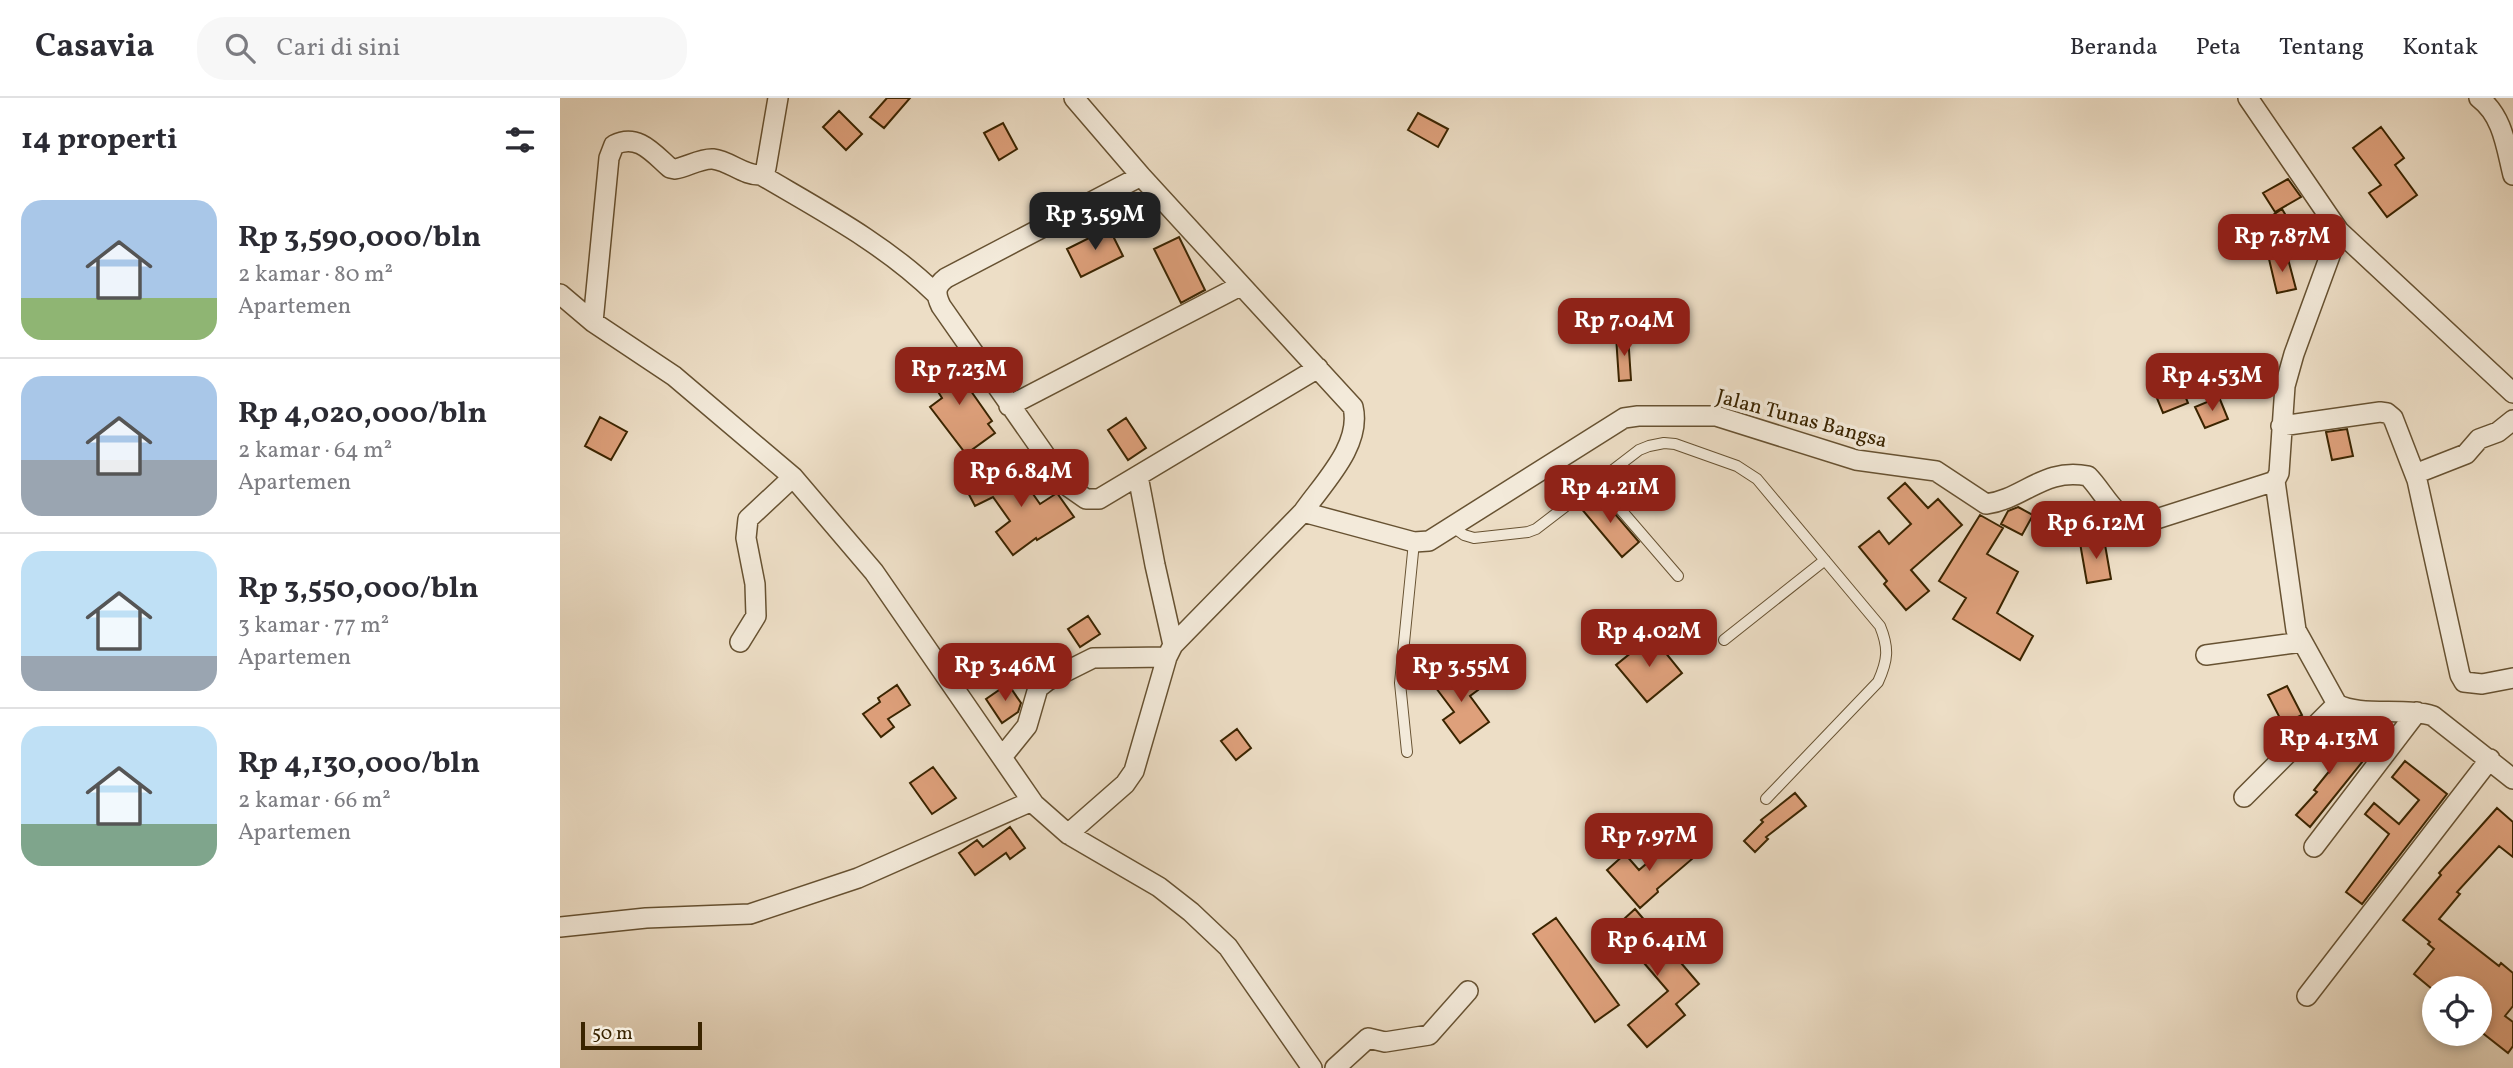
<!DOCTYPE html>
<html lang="id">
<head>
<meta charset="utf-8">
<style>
  :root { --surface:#fff; --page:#f7f7f7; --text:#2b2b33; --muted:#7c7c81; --line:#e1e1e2; --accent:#8f2418 }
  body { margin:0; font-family:Vollkorn,serif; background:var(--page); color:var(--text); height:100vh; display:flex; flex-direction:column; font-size:26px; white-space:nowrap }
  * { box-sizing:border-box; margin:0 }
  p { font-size:23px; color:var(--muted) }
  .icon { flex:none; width:38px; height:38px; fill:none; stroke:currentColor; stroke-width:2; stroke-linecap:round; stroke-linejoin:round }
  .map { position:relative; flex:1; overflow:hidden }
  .drawer { display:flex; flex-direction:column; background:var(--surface); width:560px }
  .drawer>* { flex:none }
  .tools { position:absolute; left:1862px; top:878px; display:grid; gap:14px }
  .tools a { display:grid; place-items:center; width:70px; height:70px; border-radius:50%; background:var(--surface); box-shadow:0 4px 10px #0003; font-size:35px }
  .scale { position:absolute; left:21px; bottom:18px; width:121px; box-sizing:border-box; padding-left:7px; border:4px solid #3a2400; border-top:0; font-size:19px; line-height:24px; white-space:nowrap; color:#3a2400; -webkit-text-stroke:5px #f3eada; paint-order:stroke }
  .price { position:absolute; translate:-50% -60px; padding:0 16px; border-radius:14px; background:var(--accent); color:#fff; font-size:23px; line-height:46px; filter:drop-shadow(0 2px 4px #0008) }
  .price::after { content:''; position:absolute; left:50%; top:42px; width:21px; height:16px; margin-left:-10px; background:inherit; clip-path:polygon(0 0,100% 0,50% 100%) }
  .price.current { background:#222; color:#fff }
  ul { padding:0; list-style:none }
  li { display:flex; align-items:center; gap:21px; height:175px; padding:0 21px }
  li+li { border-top:2px solid var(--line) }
  li span { display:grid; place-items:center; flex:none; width:196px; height:140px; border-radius:21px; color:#555 }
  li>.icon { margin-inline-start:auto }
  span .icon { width:84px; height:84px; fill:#fffc; stroke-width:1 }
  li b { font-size:30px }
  h2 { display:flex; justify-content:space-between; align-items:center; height:84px; padding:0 21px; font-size:30px }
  header { display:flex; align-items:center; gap:42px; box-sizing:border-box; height:98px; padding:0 35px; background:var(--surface); border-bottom:2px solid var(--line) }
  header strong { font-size:33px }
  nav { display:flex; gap:38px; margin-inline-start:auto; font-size:24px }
  .search { width:490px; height:63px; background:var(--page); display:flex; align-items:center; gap:18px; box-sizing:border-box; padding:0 24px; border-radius:28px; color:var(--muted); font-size:26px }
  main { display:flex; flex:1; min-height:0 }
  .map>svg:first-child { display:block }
  .building { fill:#dea07b; stroke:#3a2400; stroke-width:2 }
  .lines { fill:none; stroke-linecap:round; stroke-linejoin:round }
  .service-casing { stroke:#675232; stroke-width:12 }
  .minor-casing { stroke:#675232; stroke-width:22 }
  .service { stroke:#f3eada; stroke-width:10 }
  .minor { stroke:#f3eada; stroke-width:19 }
  .labels { text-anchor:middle; stroke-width:7; stroke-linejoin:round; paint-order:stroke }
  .street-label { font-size:21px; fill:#3a2400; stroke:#f3eada }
</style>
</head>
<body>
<header>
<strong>Casavia</strong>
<div class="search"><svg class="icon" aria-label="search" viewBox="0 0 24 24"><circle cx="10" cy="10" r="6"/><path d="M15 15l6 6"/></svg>Cari di sini</div>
<nav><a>Beranda</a><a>Peta</a><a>Tentang</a><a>Kontak</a></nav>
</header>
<main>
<section class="drawer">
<h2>14 properti<svg class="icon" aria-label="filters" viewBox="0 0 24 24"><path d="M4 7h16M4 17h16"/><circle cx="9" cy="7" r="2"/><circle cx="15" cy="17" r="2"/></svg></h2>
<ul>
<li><span style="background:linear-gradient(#a9c7e8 70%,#8fb573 0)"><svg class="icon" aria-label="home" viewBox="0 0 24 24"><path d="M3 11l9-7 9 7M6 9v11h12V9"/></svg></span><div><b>Rp 3,590,000/bln</b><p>2 kamar · 80 m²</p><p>Apartemen</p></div></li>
<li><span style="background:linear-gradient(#a9c7e8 60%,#9aa5b1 0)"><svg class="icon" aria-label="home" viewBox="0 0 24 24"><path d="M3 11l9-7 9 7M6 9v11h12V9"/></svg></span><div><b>Rp 4,020,000/bln</b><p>2 kamar · 64 m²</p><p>Apartemen</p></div></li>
<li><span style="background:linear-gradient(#bfe0f5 75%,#9aa5b1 0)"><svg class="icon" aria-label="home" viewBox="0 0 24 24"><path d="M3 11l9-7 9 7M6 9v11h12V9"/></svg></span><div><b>Rp 3,550,000/bln</b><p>3 kamar · 77 m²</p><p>Apartemen</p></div></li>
<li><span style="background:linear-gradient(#bfe0f5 70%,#7fa58c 0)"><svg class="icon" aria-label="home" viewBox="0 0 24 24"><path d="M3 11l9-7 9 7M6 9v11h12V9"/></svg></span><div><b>Rp 4,130,000/bln</b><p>2 kamar · 66 m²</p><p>Apartemen</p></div></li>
</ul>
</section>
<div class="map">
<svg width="1953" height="970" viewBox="0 0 1953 970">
  <rect width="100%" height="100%" fill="#eddec6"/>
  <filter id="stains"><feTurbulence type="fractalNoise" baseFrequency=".00286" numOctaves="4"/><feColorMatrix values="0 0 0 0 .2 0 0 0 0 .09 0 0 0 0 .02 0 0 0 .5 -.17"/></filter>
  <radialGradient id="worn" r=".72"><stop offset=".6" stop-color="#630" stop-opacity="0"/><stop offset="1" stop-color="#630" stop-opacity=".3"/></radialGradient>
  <path class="building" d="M327 0H350L324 30 310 19Z
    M279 13 302 36 286 52 263 29Z
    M858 15 888 31 878 49 848 32Z
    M443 25 457 51 439 62 424 35Z
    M1821 29 1844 60 1835 67 1857 97 1827 119 1809 95 1821 87 1793 50Z
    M1728 81 1741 99 1715 114 1703 95Z
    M1722 111 1740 141 1726 150 1707 121Z
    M549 130 563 158 521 179 507 151Z
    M619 139 645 192 621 205 594 151Z
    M1727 157 1736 191 1717 195 1709 161Z
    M1068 237 1071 282 1059 283 1056 238Z
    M387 259 432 323 428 326 435 335 406 356 370 309 382 300 365 273Z
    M1617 278 1628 305 1603 315 1592 288Z
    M1659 299 1668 321 1645 330 1635 309Z
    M40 319 67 334 51 362 25 348Z
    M566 320 586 350 568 362 548 332Z
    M1787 331 1793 358 1772 362 1766 334Z
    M452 366 480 406 497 395 514 419 477 442 476 440 453 457 436 434 450 423 433 399 415 408 406 391 420 384 421 387Z
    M1345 385 1368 410 1378 401 1402 427 1351 472 1369 493 1346 512 1324 486 1327 483 1299 449 1319 433 1329 446 1351 426 1328 400Z
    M1037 395 1079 444 1062 459 1020 409Z
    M1458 409 1473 417 1462 437 1441 426 1448 413Z
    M1420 417 1443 430 1427 456 1458 474 1437 515 1473 538 1460 562 1393 521 1406 500 1379 483Z
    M1544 441 1551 481 1527 485 1520 445Z
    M528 518 540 536 520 549 508 531Z
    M1092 538 1122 575 1087 604 1056 567Z
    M899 567 918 592 910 598 929 624 900 645 883 622 894 614 873 586Z
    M448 586 461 605 458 614 442 625 426 601Z
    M337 587 350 607 328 621 334 629 321 639 303 616 320 604 318 600Z
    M1727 588 1742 617 1723 626 1708 597Z
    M677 631 691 650 676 662 661 643Z
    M1766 634 1784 651 1786 649 1803 663 1750 729 1736 717 1757 694 1754 692 1771 671 1749 651Z
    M1845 663 1887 696 1802 806 1786 794 1829 736 1805 716 1814 705 1839 726 1859 702 1832 679Z
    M373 669 396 700 372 716 350 685Z
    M1235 695 1246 708 1206 739 1208 741 1195 754 1184 743 1203 724 1201 722Z
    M1937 710 1953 724V759L1939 748 1897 794 1900 796 1879 821 1939 868 1941 865 1953 875V908L1945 918 1953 924V948L1948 955 1920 933V891H1872L1854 876 1874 851 1868 846 1870 844 1843 822 1881 777 1879 775Z
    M450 729 465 750 450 761 446 755 415 777 399 755 417 742 423 749Z
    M1115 741 1132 761 1097 791 1098 794 1080 810 1047 772 1065 756 1079 772Z
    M1075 811 1139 886 1116 906 1125 917 1087 949 1068 927 1108 893 1054 830Z
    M996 820 1059 907 1035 924 973 836Z"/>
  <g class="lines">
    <defs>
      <path id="service" d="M1037 384 1118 478
        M893 429 904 437 914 440 968 434 976 431 1079 352 1089 348 1104 345 1115 346 1177 368 1197 381 1320 528C1329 550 1328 562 1318 584L1206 701
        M1164 542 1265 462
        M847 654 840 585 854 444"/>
      <path id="minor" d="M514 0 581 78 793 309C802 347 764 384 743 414
        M1688 0 1779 133 1953 295
        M1919 0C1943 18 1946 49 1953 77
        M201 77C262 113 325 146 376 196
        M581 78 386 180C375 188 375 196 381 208L506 387 526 401H539L758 270
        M1779 133 1734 256 1725 288 1719 375 1715 383 1736 532 1777 606C1799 619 1846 609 1873 618L1953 681
        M0 196 33 224 114 278 233 379 314 474 474 706 508 736 599 789 631 814 668 849 752 970
        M33 224 49 60 54 47C78 35 93 55 110 70L115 71C127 69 141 60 153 61 170 63 184 78 201 77L206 70 218 0
        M449 308 680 188
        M1721 328 1820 314 1827 315 1833 320 1857 382 1900 577 1904 584 1922 586 1953 580
        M1855 376 1906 356 1919 341 1938 334 1953 322
        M578 378 595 467 613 547
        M180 544 196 518 195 486 186 440 188 421 233 379
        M1646 557 1742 544
        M442 659 467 628 478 590 487 583 533 560 607 559
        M1684 699 1777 606
        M508 736 565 686 574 673 607 559 613 547 743 414 854 444 869 443 1064 320 1078 318H1156L1296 362 1376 373 1426 406C1464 401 1484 369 1528 378 1546 396 1558 430 1587 424L1715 383
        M1754 749 1857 614
        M0 829 86 820 190 816 298 780 472 703
        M1747 898 1930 661
        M775 970 808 940 825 944 869 937 908 893"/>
    </defs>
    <use href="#service" class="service-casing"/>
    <use href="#minor" class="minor-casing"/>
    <use href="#service" class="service"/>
    <use href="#minor" class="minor"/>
  </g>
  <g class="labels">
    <g class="street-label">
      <text transform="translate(1242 320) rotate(15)" y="7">Jalan Tunas Bangsa</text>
    </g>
  </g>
  <rect width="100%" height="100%" filter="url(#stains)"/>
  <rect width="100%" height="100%" fill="url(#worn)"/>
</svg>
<div class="tools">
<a><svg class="icon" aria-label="locate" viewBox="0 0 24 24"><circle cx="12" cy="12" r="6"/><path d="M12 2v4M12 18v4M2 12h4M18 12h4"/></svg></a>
</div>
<div class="scale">50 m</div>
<b class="price current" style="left:535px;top:154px">Rp 3.59M</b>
<b class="price" style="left:1722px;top:176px">Rp 7.87M</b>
<b class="price" style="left:1064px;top:260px">Rp 7.04M</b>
<b class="price" style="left:399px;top:309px">Rp 7.23M</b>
<b class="price" style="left:1652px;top:315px">Rp 4.53M</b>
<b class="price" style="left:461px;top:411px">Rp 6.84M</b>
<b class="price" style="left:1050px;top:427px">Rp 4.21M</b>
<b class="price" style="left:1536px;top:463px">Rp 6.12M</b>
<b class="price" style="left:1089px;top:571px">Rp 4.02M</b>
<b class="price" style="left:445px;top:605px">Rp 3.46M</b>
<b class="price" style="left:901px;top:606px">Rp 3.55M</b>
<b class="price" style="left:1769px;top:678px">Rp 4.13M</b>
<b class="price" style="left:1089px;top:775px">Rp 7.97M</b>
<b class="price" style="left:1097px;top:880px">Rp 6.41M</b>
</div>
</main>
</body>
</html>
